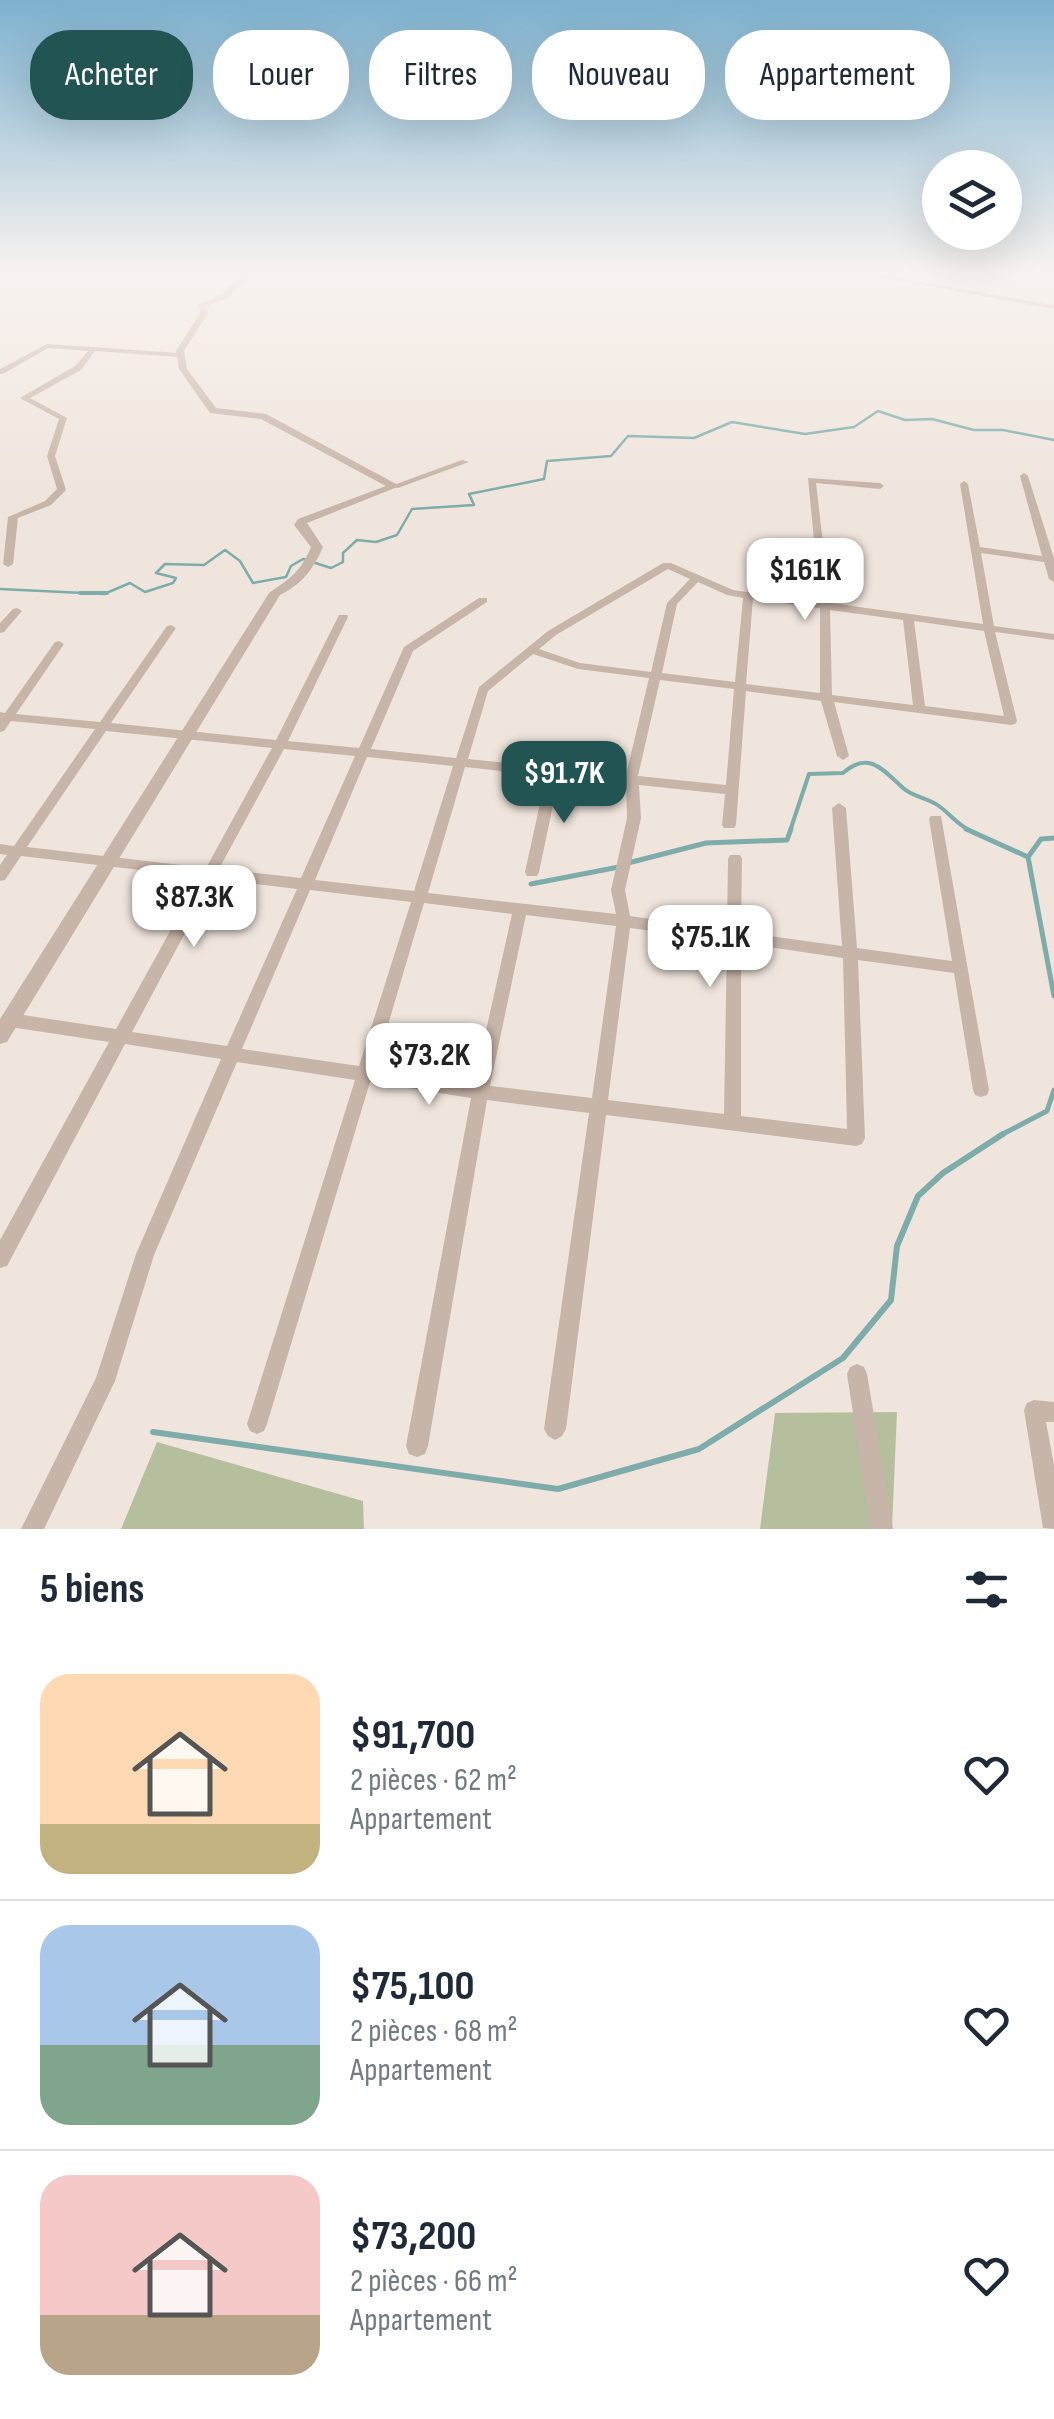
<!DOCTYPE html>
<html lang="fr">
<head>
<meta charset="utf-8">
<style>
  :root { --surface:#fff; --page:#f2f2f3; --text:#1f2937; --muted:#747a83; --line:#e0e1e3; --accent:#215453 }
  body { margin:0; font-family:"Sofia Sans Condensed",sans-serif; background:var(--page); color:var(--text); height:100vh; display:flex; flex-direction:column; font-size:38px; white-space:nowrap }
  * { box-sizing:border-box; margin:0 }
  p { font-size:32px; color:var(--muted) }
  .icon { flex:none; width:55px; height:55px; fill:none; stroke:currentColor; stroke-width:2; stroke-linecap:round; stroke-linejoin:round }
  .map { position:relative; height:1529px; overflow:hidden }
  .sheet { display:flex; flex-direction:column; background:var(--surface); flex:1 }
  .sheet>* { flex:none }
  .hud { position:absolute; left:30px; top:30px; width:995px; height:90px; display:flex; gap:20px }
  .buttons { position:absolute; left:922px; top:150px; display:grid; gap:20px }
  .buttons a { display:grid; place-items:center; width:100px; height:100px; border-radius:50%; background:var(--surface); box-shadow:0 10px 40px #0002; font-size:50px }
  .price { position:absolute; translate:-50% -85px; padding:0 22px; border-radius:20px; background:#fff; color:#222; font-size:32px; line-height:65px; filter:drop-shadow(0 2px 5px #0008) }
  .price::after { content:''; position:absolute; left:50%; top:60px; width:30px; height:22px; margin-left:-15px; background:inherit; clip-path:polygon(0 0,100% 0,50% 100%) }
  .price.on { background:var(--accent); color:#fff }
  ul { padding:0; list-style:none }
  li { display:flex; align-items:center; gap:30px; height:250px; padding:0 40px }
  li+li { border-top:2px solid var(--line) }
  li span { display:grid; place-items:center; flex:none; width:280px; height:200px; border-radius:30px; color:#555 }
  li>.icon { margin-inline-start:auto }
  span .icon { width:120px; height:120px; fill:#fffc; stroke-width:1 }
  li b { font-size:42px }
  h2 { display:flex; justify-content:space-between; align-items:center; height:120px; padding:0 40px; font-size:42px }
  .tag { padding:0 35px; border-radius:40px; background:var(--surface); box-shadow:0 10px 40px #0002; font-size:35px; line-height:90px }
  .tag.on { background:var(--accent); color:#fff }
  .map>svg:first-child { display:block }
  .green { fill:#b6bf9d }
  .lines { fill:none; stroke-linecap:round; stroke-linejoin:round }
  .stream-far3 { stroke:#7dacaa; stroke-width:2.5 }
  .stream-far2 { stroke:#7dacaa; stroke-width:4 }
  .stream-far1 { stroke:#7dacaa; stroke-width:5 }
  .stream { stroke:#7dacaa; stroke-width:6 }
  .minor { fill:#c8b5a9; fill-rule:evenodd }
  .tertiary { fill:#c8b5a9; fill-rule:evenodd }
  .primary { fill:#76625b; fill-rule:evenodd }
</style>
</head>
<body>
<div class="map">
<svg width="1054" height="1529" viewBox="0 0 1054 1529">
  <rect width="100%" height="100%" fill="#f0e5dd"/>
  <path class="green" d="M897 1412 892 1529H760L775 1413Z
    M157 1442 363 1501 364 1529H121Z"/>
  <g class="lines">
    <path class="stream-far3" d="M0 589 104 594 130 583 145 592 173 583 176 578 156 573 165 564 204 565 225 550 240 561 253 583 286 577 291 566 303 559 331 568 343 562V553L357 540 376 542 397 535 412 509 474 505 469 494 544 479 547 461 611 456 628 436 694 438 732 422 805 434 854 427 878 411 905 420 932 419 974 430H1003L1054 440"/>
    <path class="stream-far2" d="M80 593H107
      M790 831 809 774 843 773C869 750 883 770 903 788 913 797 928 798 939 806 951 815 958 825 971 831"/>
    <path class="stream-far1" d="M966 829 1028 857
      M1054 838 1041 839 1028 857 1054 996
      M628 863 706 843 787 840 791 829
      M531 884 619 867
      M999 1136 1047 1111 1054 1090"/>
    <path class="stream" d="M153 1432 558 1489 699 1449 843 1358 891 1300 897 1246 918 1196 943 1173 1003 1134"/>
    <path class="minor" d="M847 271H858L1054 305V309Z
      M47 344 179 353 183 355 179 357 95 351 81 370 30 398 67 418 55 456 66 490 51 505 18 518 13 564 8 567 3 564 8 517 45 501 57 489 47 456 59 419 20 398 75 366 88 351 48 348 3 374H0V369Z
      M462 460 469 462 398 488 391 486Z
      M1024 473 1028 476 1054 558V582L1049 579 1044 562 981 553 994 626 1054 634V640L995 632 1017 721 1015 724 1011 725 834 702 849 756 843 760 837 756 821 701 746 691 736 825 734 828H724L722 825 725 794 639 785 641 818 625 890 630 916 727 930 728 859 730 855H740L742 859 741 932 842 946 832 808 839 803 846 808 857 948 952 961 929 819 931 816H941L989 1090 987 1095 981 1097 975 1095 973 1090 954 973 858 960 865 1138 862 1144 856 1146 606 1115 566 1429 562 1436 555 1440 548 1436 544 1429 589 1113 487 1100 428 1446 425 1454 417 1457 409 1454 406 1446 471 1098 370 1082 267 1424 264 1431 257 1434 250 1431 247 1424 355 1080 237 1062 154 1255 115 1381 44 1529H21L96 1378 136 1254 221 1059 125 1044 7 1266 0 1268V1240L109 1042 10 1027 4 1025 2 1020 4 1015 10 1013 116 1029 200 877 21 856 5 880 0 881V865L7 855 0 854V844L14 846 95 729 11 721 4 731 0 732V712L5 713 55 642 59 641 64 644 16 714 100 722 167 626 171 625 176 628 111 723 276 740 338 617 339 615H347L348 617 288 741 359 748 404 647 479 598H487V602L413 651 371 749 456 758 479 687 548 631 663 563H671L733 590 820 602 808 478 880 483 884 486 880 489 816 483 830 603 983 624 960 484 964 481 968 484 980 547 1042 556 1020 476ZM668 569 690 579 667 603 651 672 580 663 539 649 556 635ZM698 582 727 595 743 598 735 682 662 673 677 604ZM753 599 820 608V693L746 684ZM830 610 903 620 913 705 832 695ZM914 621 984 631 1004 716 925 706ZM533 654 578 669 649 678 626 775 559 768 554 766 549 767 468 759 488 691ZM660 680 734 689 726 785 638 776ZM106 731 272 748 206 868 27 847ZM284 749 355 756 301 878 219 869ZM367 757 453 766 414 891 315 880ZM465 767 546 776 525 872 527 876H537L539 872 559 777 626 784 627 818 611 890 616 914 428 893ZM214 879 297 889 227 1046 132 1032ZM310 890 411 902 359 1066 242 1049ZM424 903 512 914 474 1084 375 1069ZM526 915 616 926 592 1098 490 1086ZM630 928 727 941 724 1114 608 1100ZM741 943 843 958 847 1129 741 1116Z
      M17 608 22 611 4 632 0 633V623L13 609Z
      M857 1364 864 1367 867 1374 893 1529H871L847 1374 850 1367Z
      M1034 1400 1054 1402V1422H1046L1054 1465V1529L1043 1528 1024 1410 1027 1403Z"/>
    <path class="tertiary" d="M246 271 253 272 228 298 206 306 208 313 184 351 187 369 216 408 266 414 400 486 307 523 323 547C313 570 302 584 280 595L7 1042 0 1044V1019L269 593C290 578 300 573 311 547L294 525 298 519 386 486 261 419 210 413 179 369 176 351 200 313 198 305 222 294Z"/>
    <path class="primary" d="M220 271H432L427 274H225Z"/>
  </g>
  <linearGradient id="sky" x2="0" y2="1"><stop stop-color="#7db1cf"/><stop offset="0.56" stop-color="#f8f3f0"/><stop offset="1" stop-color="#f8f3f0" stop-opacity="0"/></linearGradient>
  <rect width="1054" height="485" fill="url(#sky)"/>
</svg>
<div class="buttons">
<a><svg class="icon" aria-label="layers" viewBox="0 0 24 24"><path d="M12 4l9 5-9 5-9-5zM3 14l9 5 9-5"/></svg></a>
</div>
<b class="price" style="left:805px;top:623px">$161K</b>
<b class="price on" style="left:564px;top:826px">$91.7K</b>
<b class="price" style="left:194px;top:950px">$87.3K</b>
<b class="price" style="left:710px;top:990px">$75.1K</b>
<b class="price" style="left:429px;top:1108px">$73.2K</b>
<div class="hud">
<a class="tag on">Acheter</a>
<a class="tag">Louer</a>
<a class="tag">Filtres</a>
<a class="tag">Nouveau</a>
<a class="tag">Appartement</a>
</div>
</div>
<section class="sheet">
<h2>5 biens<svg class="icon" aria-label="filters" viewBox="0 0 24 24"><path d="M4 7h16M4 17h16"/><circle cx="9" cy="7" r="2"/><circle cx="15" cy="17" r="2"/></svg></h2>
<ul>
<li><span style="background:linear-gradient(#ffd9b3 75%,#c2b280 0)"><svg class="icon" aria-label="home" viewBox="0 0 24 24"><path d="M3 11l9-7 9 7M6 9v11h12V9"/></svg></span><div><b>$91,700</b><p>2 pièces · 62 m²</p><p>Appartement</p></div><svg class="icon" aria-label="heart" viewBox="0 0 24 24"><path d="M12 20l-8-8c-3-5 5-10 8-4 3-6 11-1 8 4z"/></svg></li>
<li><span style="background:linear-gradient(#a9c7e8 60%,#7fa58c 0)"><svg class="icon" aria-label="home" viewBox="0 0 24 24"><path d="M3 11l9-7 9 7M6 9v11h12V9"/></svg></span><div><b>$75,100</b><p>2 pièces · 68 m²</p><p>Appartement</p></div><svg class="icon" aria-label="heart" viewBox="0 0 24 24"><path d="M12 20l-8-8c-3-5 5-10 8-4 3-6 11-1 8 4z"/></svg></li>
<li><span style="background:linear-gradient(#f6c9c9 70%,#b9a48a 0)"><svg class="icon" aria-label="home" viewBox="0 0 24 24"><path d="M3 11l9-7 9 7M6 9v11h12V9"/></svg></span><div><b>$73,200</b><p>2 pièces · 66 m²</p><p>Appartement</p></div><svg class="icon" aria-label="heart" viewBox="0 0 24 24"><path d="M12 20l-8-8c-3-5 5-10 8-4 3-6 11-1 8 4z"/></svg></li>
</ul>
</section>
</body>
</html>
